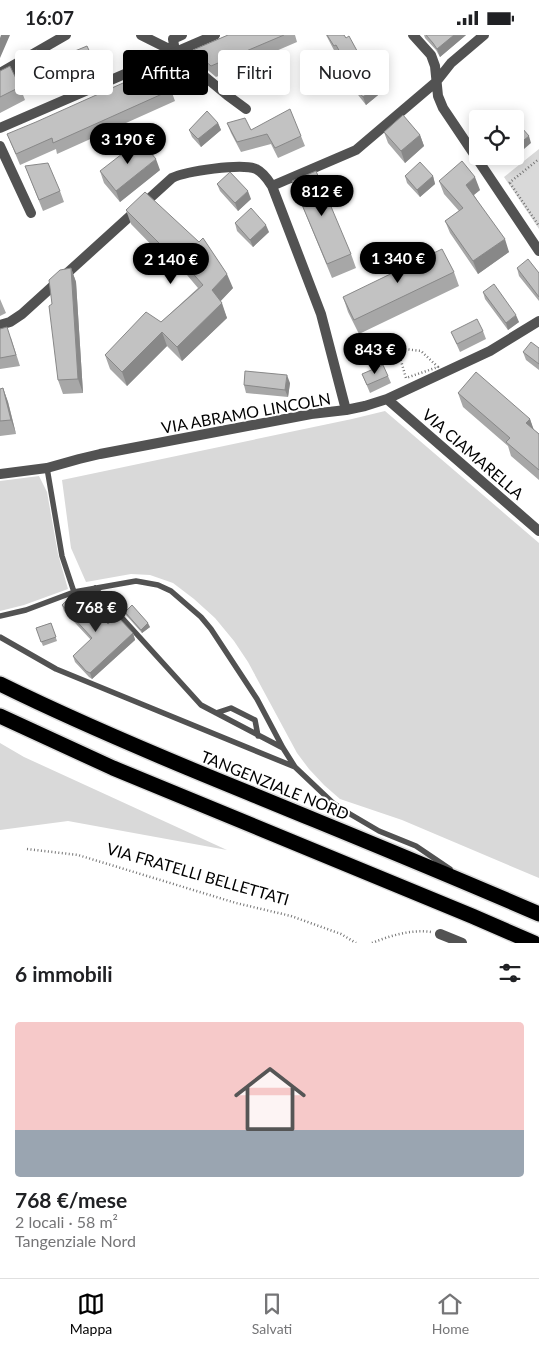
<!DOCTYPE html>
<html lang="it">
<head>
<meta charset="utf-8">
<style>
  :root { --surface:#fff; --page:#f6f6f6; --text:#202124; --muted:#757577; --line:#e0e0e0; --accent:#000 }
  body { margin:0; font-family:Lato,sans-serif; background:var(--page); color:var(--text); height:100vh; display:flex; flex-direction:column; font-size:19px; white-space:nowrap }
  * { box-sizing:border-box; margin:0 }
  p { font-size:16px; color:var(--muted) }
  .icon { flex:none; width:28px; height:28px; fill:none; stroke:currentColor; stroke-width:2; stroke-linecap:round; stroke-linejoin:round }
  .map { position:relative; height:908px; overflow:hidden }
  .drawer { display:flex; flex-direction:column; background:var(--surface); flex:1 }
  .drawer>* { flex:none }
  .guide { position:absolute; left:15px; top:15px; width:510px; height:45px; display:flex; gap:10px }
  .fabs { position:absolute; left:469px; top:75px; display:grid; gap:10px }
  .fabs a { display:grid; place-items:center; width:55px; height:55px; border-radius:5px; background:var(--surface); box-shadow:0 2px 12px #0003; font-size:25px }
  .price { position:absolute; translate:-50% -42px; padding:0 11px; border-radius:18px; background:var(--accent); color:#fff; font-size:16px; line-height:32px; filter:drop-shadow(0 1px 2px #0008) }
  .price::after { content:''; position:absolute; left:50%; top:30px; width:15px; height:11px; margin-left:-8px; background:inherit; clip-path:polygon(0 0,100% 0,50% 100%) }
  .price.active { background:#222; color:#fff }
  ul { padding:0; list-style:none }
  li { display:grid; align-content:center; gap:10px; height:265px; padding:0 15px }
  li+li { border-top:1px solid var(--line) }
  li span { display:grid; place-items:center; height:155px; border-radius:5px; color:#555 }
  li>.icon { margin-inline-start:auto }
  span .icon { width:90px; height:90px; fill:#fffc; stroke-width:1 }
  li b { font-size:21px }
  h2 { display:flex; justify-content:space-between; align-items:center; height:60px; padding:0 15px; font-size:21px }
  .pill { padding:0 18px; border-radius:5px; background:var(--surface); box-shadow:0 2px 12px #0003; font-size:18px; line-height:45px }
  .pill.active { background:var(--accent); color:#fff }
  .status { display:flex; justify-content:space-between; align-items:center; height:35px; padding:0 25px; background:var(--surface); direction:ltr }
  .status svg { height:14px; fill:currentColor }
  .tab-bar { display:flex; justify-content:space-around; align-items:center; height:70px; border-top:1px solid var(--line); background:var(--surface); font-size:14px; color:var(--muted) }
  .tab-bar a { display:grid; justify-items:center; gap:2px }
  .tab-bar .active { color:var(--accent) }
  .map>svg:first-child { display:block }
  .green { fill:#d9d9d9 }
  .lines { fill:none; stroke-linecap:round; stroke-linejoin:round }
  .motorway-casing { stroke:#dbdbdb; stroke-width:18 }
  .path { stroke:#747474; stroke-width:2.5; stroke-dasharray:1 2.5; stroke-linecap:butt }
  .service { stroke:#525252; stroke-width:5.5 }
  .minor { stroke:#525252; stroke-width:10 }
  .tertiary { stroke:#525252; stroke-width:10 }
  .motorway { stroke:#000; stroke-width:15 }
  .wall { fill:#a7a7a7 }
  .shaded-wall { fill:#888 }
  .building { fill:#c2c2c2; stroke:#888 }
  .labels { text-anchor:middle; stroke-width:4; stroke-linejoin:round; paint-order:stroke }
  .street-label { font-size:16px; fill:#000; stroke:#fff }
</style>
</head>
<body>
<div class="status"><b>16:07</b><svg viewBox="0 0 49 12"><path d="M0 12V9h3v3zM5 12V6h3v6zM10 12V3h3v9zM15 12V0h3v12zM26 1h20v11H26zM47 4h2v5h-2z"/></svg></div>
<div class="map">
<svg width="539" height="908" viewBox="0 0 539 908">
  <rect width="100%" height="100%" fill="#fff"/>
  <path class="green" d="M539 114V194L504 142Z
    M385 376 539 508V843L402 785 340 764 324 750 309 734 297 718 248 627 234 606 215 583 194 564 173 548 150 540 131 539 86 547 71 513 62 445 352 384Z
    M39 441 47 457 58 519 68 554 24 570 0 576V446Z
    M0 708 24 722 227 815 68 786 0 795Z"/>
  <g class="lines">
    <defs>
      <path id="motorway" d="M0 649C81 689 165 724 249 758 346 798 443 837 539 879
        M0 681 113 733 472 881 534 908"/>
    </defs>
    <use href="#motorway" class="motorway-casing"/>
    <path class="path" d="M509 148 539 124
      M510 148 539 191
      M405 314 421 316 438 332 406 343 399 319Z
      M27 814 78 820 236 868 291 881 341 899 356 908
      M372 908C389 901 412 894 431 897"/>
    <path class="service" d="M7 35 75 60
      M47 433 62 521 74 557
      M95 553 201 670 283 713
      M0 581 26 575 74 557 136 546 158 550 171 556 201 582 211 594 257 664 283 713 295 732 333 768 350 779 379 796 416 811 450 834
      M0 602 56 634 295 732
      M216 678 231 673 255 685 258 701"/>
    <path class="minor" d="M141 0 175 17 227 60 246 74
      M413 0 431 20 435 31 438 61 443 73 539 216
      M175 17 173 4 182 0
      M0 38 66 0
      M0 111 31 178
      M272 151 356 115 436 47 451 28 484 0
      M0 290 10 287 22 279 172 143C186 136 242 128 256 134 264 138 268 145 272 151L321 279 346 375
      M387 364 539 496
      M0 439 47 433 79 424 100 419 311 379 346 375 365 371 387 364 490 316 539 286
      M440 899 462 908"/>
    <path class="tertiary" d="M0 93 215 0"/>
    <use href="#motorway" class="motorway"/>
  </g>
  <path class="wall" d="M228 0H295L297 7 216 42 197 26 193 15Z
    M326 0H344L362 25 381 48 383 56 366 70 351 51 348 44 352 41 339 17 336 19Z
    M424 0H466L440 22 436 15 425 3Z
    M58 23 94 26 98 37 66 51 35 39 31 28Z
    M0 36 20 52 25 65 0 78Z
    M171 55 175 66 57 119 56 114 20 130 7 99Z
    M218 88 221 95 201 112 192 102 189 95Z
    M227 88 251 95 301 101 305 111 278 123 271 109 241 117 231 98Z
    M384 97 420 100 424 111 405 128 388 108Z
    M25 131 60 156 64 167 43 176Z
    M160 135 120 167 104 148 100 136Z
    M405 141H433L435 149 420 162 407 148Z
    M292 146 351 219 356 233 332 243Z
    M439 146 480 155 474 160 509 217 478 239 450 198 445 186 459 176 444 159Z
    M217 149 251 164 238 176 220 156Z
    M126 175 233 253 220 266 227 283 182 326 167 311 127 351 110 334 105 320 161 287 198 253 187 240 169 228 131 189Z
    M235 188 269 197 253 212 237 196Z
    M71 233 76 247 83 358 63 359 58 345Z
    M517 233 539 238V266L519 241Z
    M454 237 459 251 359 299 348 277 343 262Z
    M483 257 519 287 508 295 485 264Z
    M0 264 6 278 0 281Z
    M0 294 11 303 20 331 0 334Z
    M483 296 486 304 460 317 451 297Z
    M539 313V335L526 325 523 317Z
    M362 339 388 341 391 348 370 358Z
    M290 348 288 362 246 358 244 350Z
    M3 353 8 367 16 399 0 401V354Z
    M458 358 530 384 533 394 539 399V445L511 421 508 411 463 372Z
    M62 570 133 598 135 605 92 644 89 642 75 627 73 621 91 605 64 576Z
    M125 577 150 592 142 598 126 580Z
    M51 588 57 606 43 611 36 593Z"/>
  <path class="shaded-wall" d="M1 0H10L0 23V3Z
    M454 0H466L440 22 437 14Z
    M381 48 383 56 366 70 363 62Z
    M218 88 221 95 201 112 198 104Z
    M420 100 424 111 405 128 401 116Z
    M529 101 531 108 510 126 508 121H515V112Z
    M156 124 160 135 120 167 116 156Z
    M433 141 435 149 420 162 417 155Z
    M475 142 480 155 471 162 466 150Z
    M248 156 251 164 238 176 235 168Z
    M266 190 269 197 253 212 250 205Z
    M505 204 509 217 478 239 473 226Z
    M71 233 76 247 83 358 78 344Z
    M227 239 233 253 218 269 212 255Z
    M222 268 227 283 182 326 177 312Z
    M516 280 519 287 508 295 506 288Z
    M162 297 167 311 127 351 122 337Z
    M287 340 290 348 288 362 285 355Z
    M3 353 8 367 16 399 11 385Z
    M530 384 535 398 526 388Z
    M148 588 150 592 142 598 141 595Z
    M133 598 135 605 92 644 90 638Z"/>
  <path class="building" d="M228 0H284L211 31 193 15Z
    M327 0H344L346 3 349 1 362 25 381 48 363 62 348 44 353 40 336 10 334 11Z
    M426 0H454L437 14 433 8Z
    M87 11 94 26 62 40 31 28 36 15 58 23Z
    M10 31 20 52 0 62V36Z
    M161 31 171 55 53 108 52 103 16 119 7 99 36 87Z
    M290 74 301 101 275 113 267 99 237 107 227 88 245 83 251 95Z
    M207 76 218 88 198 104 189 95Z
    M403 80 420 100 401 116 384 97Z
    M515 85 529 101 515 112Z
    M140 105 156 124 116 156 100 136Z
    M462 126 475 142 466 150 505 204 473 226 445 186 463 173 439 146Z
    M420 127 433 141 417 155 405 141Z
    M48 128 60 156 39 165 25 131Z
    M316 136 351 219 327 229 292 146Z
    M230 137 248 156 235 168 217 149Z
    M145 157 199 207 203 203 227 239 212 255 222 268 177 312 162 297 122 337 105 320 146 277 161 287 203 250 181 225 164 213 126 175Z
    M251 173 266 190 250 205 235 188Z
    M442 214 454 237 354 285 343 262Z
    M528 224 539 238V262L517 233Z
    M71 233 78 344 58 345 49 271 52 269 49 245 60 235Z
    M494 249 516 280 506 288 483 257Z
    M477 284 483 296 457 309 451 297Z
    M7 292 16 320 0 323V294Z
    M531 307 539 313V329L523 317Z
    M383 330 388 341 367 350 362 339Z
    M245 336 287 340 285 355 244 350Z
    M476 337 530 384 526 388 539 399V435L506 407 510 403 458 358Z
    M3 353 11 385 0 386V354Z
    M74 558H80L108 589 117 581 133 598 90 638 86 636 73 621 92 603 62 570Z
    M132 570 148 588 141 595 125 577Z
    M51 588 56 602 41 607 36 593Z"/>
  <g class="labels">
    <g class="street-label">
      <text transform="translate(246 378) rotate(-10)" y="6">VIA ABRAMO LINCOLN</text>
      <text transform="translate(473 419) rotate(41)" y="6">VIA CIAMARELLA</text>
      <text transform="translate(275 750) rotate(22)" y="6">TANGENZIALE NORD</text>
      <text transform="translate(198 839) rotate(16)" y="6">VIA FRATELLI BELLETTATI</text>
    </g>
  </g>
</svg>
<div class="fabs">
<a><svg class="icon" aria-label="locate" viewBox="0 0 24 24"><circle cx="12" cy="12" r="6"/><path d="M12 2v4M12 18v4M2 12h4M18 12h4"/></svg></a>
</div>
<b class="price" style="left:128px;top:130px">3 190 €</b>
<b class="price" style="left:322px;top:182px">812 €</b>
<b class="price" style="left:398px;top:249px">1 340 €</b>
<b class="price" style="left:171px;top:250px">2 140 €</b>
<b class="price" style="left:375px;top:340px">843 €</b>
<b class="price active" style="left:96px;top:598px">768 €</b>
<div class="guide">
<a class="pill">Compra</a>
<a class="pill active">Affitta</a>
<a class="pill">Filtri</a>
<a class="pill">Nuovo</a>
</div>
</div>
<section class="drawer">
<h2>6 immobili<svg class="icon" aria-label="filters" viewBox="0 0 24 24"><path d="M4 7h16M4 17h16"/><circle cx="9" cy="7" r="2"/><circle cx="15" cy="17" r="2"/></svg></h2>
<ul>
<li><span style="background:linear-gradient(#f6c9c9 70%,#9aa5b1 0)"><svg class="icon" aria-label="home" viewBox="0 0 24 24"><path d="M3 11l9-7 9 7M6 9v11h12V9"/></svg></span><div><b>768 €/mese</b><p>2 locali · 58 m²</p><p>Tangenziale Nord</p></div></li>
</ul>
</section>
<nav class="tab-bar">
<a class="active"><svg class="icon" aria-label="map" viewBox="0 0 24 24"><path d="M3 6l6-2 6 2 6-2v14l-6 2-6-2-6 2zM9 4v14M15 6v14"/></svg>Mappa</a>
<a><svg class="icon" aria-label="saved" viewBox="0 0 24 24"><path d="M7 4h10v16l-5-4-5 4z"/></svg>Salvati</a>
<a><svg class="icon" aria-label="home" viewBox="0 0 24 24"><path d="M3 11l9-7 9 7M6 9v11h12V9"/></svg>Home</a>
</nav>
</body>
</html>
